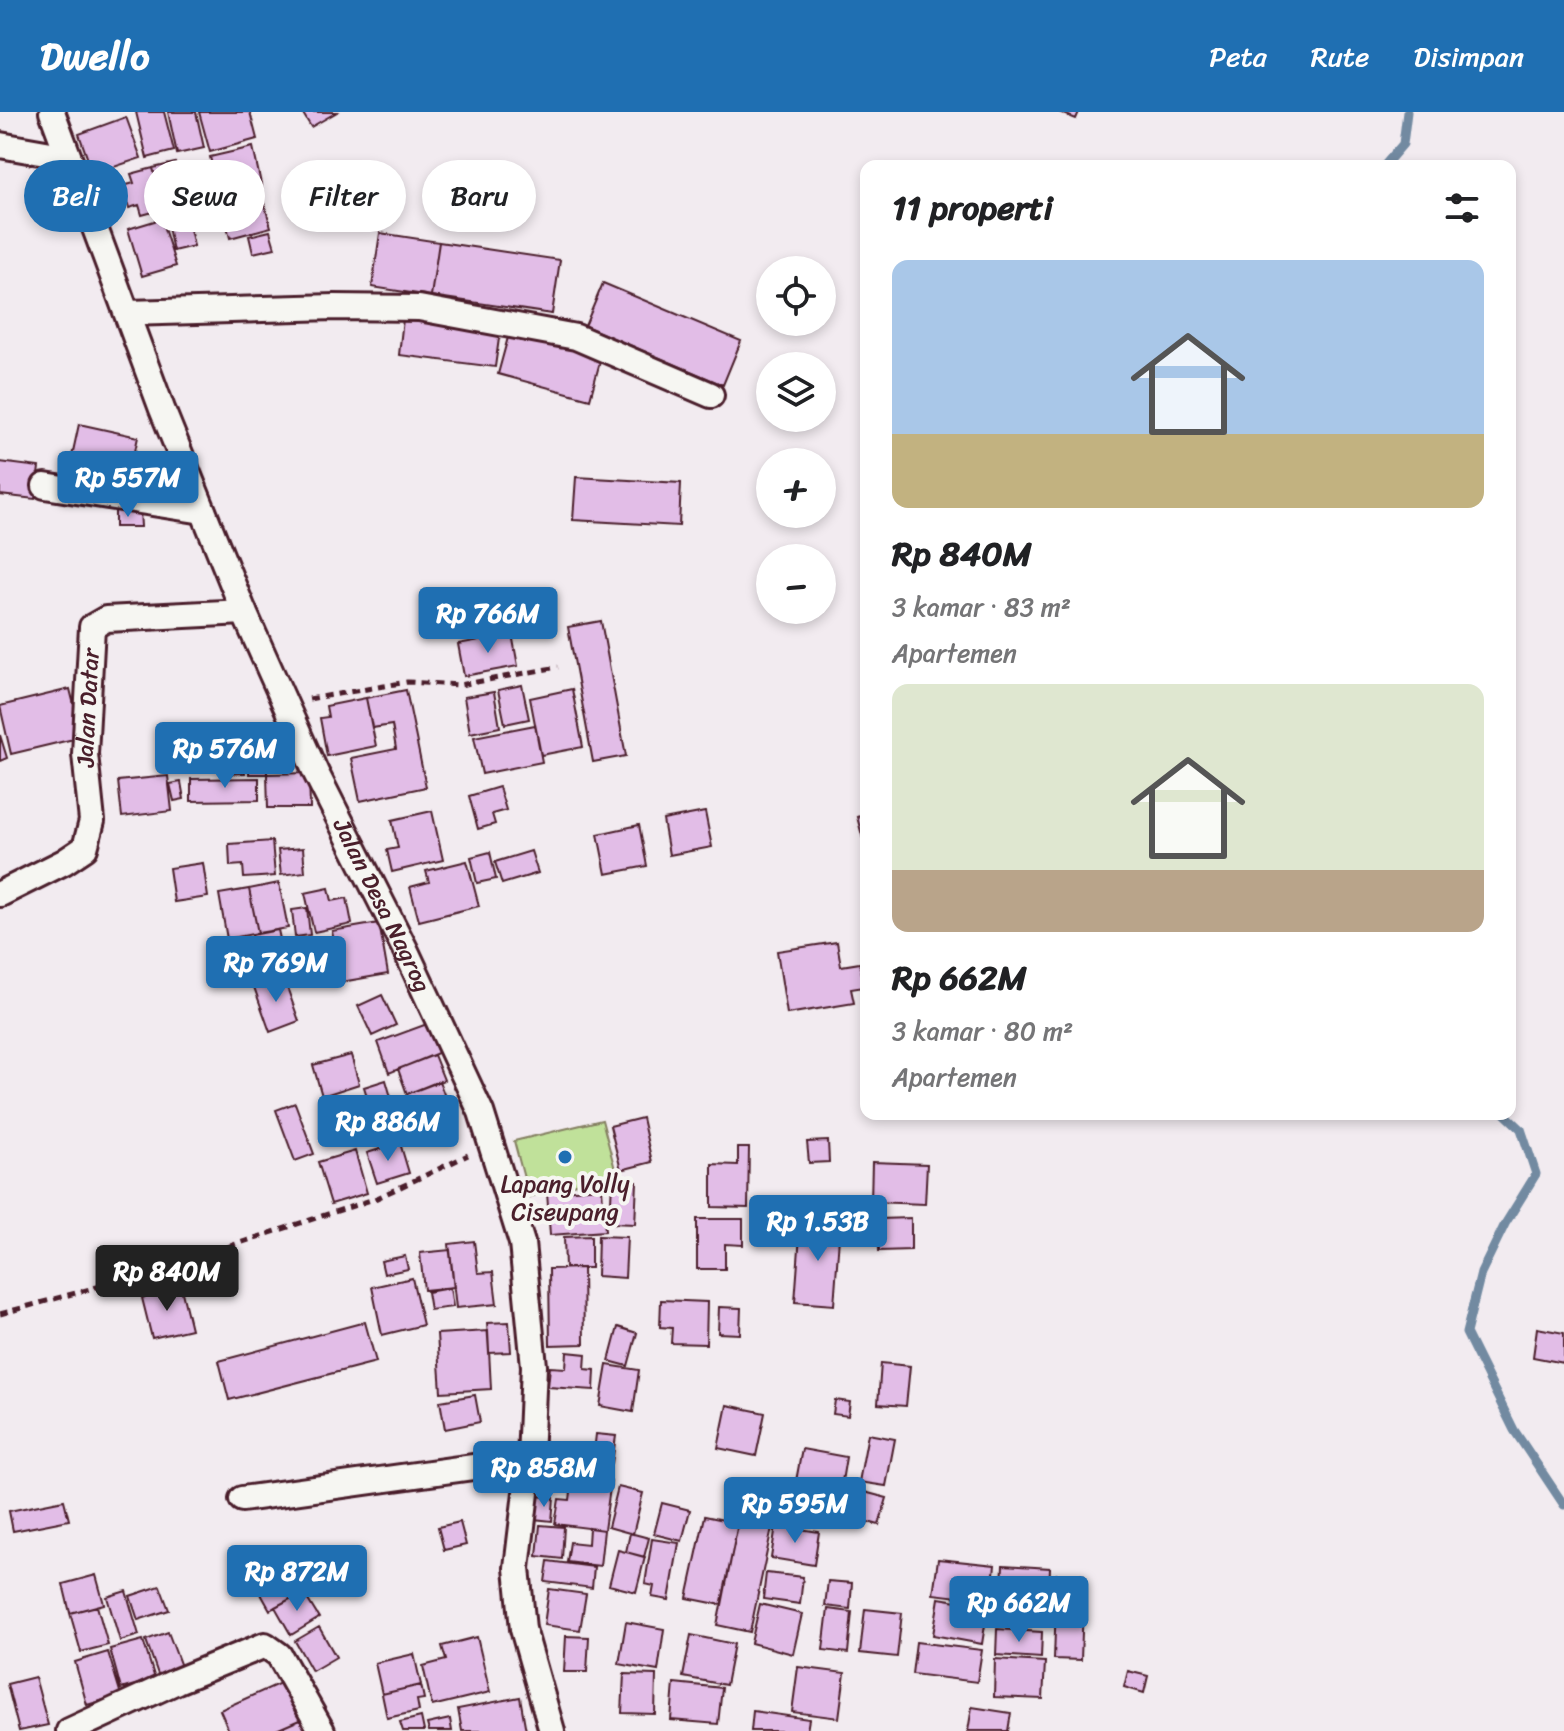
<!DOCTYPE html>
<html lang="id">
<head>
<meta charset="utf-8">
<style>
  :root { --surface:#fff; --page:#f6f6f6; --text:#202124; --muted:#757577; --accent:#1f6fb2 }
  body { margin:0; font-family:Sriracha,sans-serif; background:var(--page); color:var(--text); height:100vh; display:flex; flex-direction:column; font-size:30px; white-space:nowrap }
  * { box-sizing:border-box; margin:0 }
  p { font-size:26px; color:var(--muted) }
  .icon { flex:none; width:44px; height:44px; fill:none; stroke:currentColor; stroke-width:2; stroke-linecap:round; stroke-linejoin:round }
  .map { position:relative; flex:1; overflow:hidden }
  .sheet { position:absolute; left:860px; top:48px; width:656px; height:960px; display:flex; flex-direction:column; background:var(--surface); border-radius:16px; box-shadow:0 4px 12px #0003 }
  .sheet>* { flex:none }
  .top-card { position:absolute; left:24px; top:48px; width:716px; height:72px; display:flex; gap:16px }
  .tools { position:absolute; left:756px; top:144px; display:grid; gap:16px }
  .tools a { display:grid; place-items:center; width:80px; height:80px; border-radius:50%; background:var(--surface); box-shadow:0 4px 12px #0003; font-size:40px }
  .price { position:absolute; translate:-50% -68px; padding:0 18px; border-radius:8px; background:var(--accent); color:#fff; font-size:26px; line-height:52px; filter:drop-shadow(0 2px 4px #0008) }
  .price::after { content:''; position:absolute; left:50%; top:48px; width:24px; height:18px; margin-left:-12px; background:inherit; clip-path:polygon(0 0,100% 0,50% 100%) }
  .price.current { background:#222; color:#fff }
  ul { padding:0; list-style:none }
  li { display:grid; align-content:center; gap:16px; height:424px; padding:0 32px }
  li span { display:grid; place-items:center; height:248px; border-radius:16px; color:#555 }
  li>.icon { margin-inline-start:auto }
  span .icon { width:144px; height:144px; fill:#fffc; stroke-width:1 }
  li b { font-size:34px }
  h2 { display:flex; justify-content:space-between; align-items:center; height:96px; padding:0 32px; font-size:34px }
  .tag { padding:0 28px; border-radius:36px; background:var(--surface); box-shadow:0 4px 12px #0003; font-size:28px; line-height:72px }
  .tag.current { background:var(--accent); color:#fff }
  header { display:flex; align-items:center; gap:48px; box-sizing:border-box; height:112px; padding:0 40px; background:var(--accent); color:#fff }
  header strong { font-size:38px }
  nav { display:flex; gap:44px; margin-inline-start:auto; font-size:28px }
  .map>svg:first-child { display:block }
  .green { fill:#c0e19a; stroke:#858062; stroke-width:2 }
  .lines { fill:none; stroke-linecap:round; stroke-linejoin:round }
  .stream { stroke:#728aa1; stroke-width:9 }
  .building { fill:#e2bde7; stroke:#4a1f2b; stroke-width:2 }
  .street-casing { stroke:#4a1f2b; stroke-width:30 }
  .path { stroke:#4a1f2b; stroke-width:5; stroke-dasharray:8 6; stroke-linecap:butt }
  .street { stroke:#f6f6f2; stroke-width:24 }
  .poi-dot { fill:#1f6fb2; stroke:#f6f6f2; stroke-width:3 }
  .labels { text-anchor:middle; stroke-width:8; stroke-linejoin:round; paint-order:stroke }
  .street-label { font-size:24px; fill:#4a1f2b; stroke:#f6f6f2 }
  .poi-label { font-size:24px; fill:#4a1f2b; stroke:#f6f6f2 }
</style>
</head>
<body>
<header>
<strong>Dwello</strong>
<nav><a>Peta</a><a>Rute</a><a>Disimpan</a></nav>
</header>
<div class="map">
<svg width="1564" height="1619" viewBox="0 0 1564 1619">
  <rect width="100%" height="100%" fill="#f2ebf0"/>
  <filter id="ink" filterUnits="userSpaceOnUse"><feTurbulence type="fractalNoise" baseFrequency=".0125" numOctaves="2"/><feDisplacementMap in="SourceGraphic" scale="16" xChannelSelector="R" yChannelSelector="G"/><feConvolveMatrix kernelMatrix="1 2 1 2 8 2 1 2 1" color-interpolation-filters="sRGB"/></filter>
  <g filter="url(#ink)">
    <path class="green" d="M602 1008 616 1061 529 1085 514 1029Z"/>
    <g class="lines">
      <path class="stream" d="M1384 54 1403 32 1407 0
        M1505 1002 1521 1017 1536 1062 1505 1112 1481 1161 1466 1221 1514 1318 1564 1393"/>
    </g>
    <path class="building" d="M136 0H164L174 39 147 46Z
      M168 0H196L204 36 177 42Z
      M199 0H250L257 27 210 40Z
      M302 0H337L311 15Z
      M1059 0H1079L1076 7Z
      M126 5 141 46 93 62 79 22Z
      M253 35 263 81 221 91 210 45Z
      M175 51 186 91 164 97 153 56Z
      M153 56 164 97 142 103 139 93 129 96 123 74 134 71 131 62Z
      M262 84 271 115 230 126 222 95Z
      M186 100 194 134 173 139 166 105Z
      M161 107 176 154 142 164 128 117Z
      M270 119 275 136 253 141 249 124Z
      M380 121 439 130 431 184 372 175Z
      M439 130 560 148 552 202 431 184Z
      M603 171 741 229 723 273 585 214Z
      M403 207 500 219 495 255 399 243Z
      M510 218 602 242 590 287 498 262Z
      M79 312 138 325 128 371 69 358Z
      M0 350 39 355 35 387 0 383Z
      M576 365 681 371 679 414 573 408Z
      M140 398 141 415H115V399Z
      M601 509 626 644 593 650 568 515Z
      M512 522 518 554 464 564 458 532Z
      M522 573 529 607 505 612 498 578Z
      M70 577 82 625 11 642 0 594Z
      M572 577 583 635 541 643 530 586Z
      M406 578 426 675 360 689 351 646 396 637 392 613 372 616 366 586Z
      M494 580 500 615 470 621 464 585Z
      M366 586 376 634 327 644 320 606 328 605 326 594Z
      M535 613 542 650 482 662 474 625Z
      M0 623 7 646 0 649Z
      M243 623 245 661 225 662 223 624Z
      M266 627 267 662H249V628Z
      M309 661 310 696H268L267 662Z
      M168 664 172 699 122 705 118 669Z
      M259 666V688L191 689V667Z
      M181 670 184 687 174 689 170 672Z
      M499 675 506 698 492 702 495 712 478 717 469 684Z
      M432 699 443 748 392 760 387 738 398 736 392 708Z
      M705 700 712 735 669 743 663 708Z
      M866 702V726L863 727 857 705Z
      M639 713 647 754 606 762 598 722Z
      M272 729 275 764 244 766 243 753 230 754 229 732Z
      M303 736 305 760 281 763 278 738Z
      M531 739 538 761 502 772 495 750Z
      M490 740 496 767 477 771 471 745Z
      M467 749 479 794 419 809 410 775 429 770 426 759Z
      M203 751 208 785 174 790 169 756Z
      M279 771 288 816 258 821 249 777Z
      M329 776 332 789 347 786 352 812 314 820 305 781Z
      M249 777 258 821 227 827 219 782Z
      M307 796 310 823 295 825 292 798Z
      M379 811 388 862 341 870 332 819Z
      M278 818 287 859 271 863 266 837 255 839 252 823Z
      M837 830 841 854 860 851 864 875 851 877 854 891 787 902 777 839Z
      M283 864 299 909 270 920 254 875Z
      M382 883 396 913 372 924 358 894Z
      M427 912 438 941 389 961 378 930Z
      M351 943 359 972 322 984 313 953Z
      M434 943 444 968 407 982 398 957Z
      M386 968 395 999 374 1006 364 975Z
      M439 969 451 1001 419 1013 407 982Z
      M295 991 314 1042 295 1049 276 998Z
      M642 1006 652 1050 621 1058 610 1014Z
      M828 1029 829 1050 809 1051 807 1030Z
      M400 1031 409 1061 377 1071 367 1041Z
      M738 1036H749L748 1096 712 1095V1052L738 1053Z
      M355 1039 367 1081 331 1092 318 1050Z
      M872 1050 927 1052 925 1092 871 1090Z
      M612 1069 637 1070 635 1112 610 1111Z
      M602 1076 605 1119 550 1123 547 1080Z
      M911 1106V1138L879 1139 878 1107Z
      M697 1107H743V1133L725 1132V1157H697Z
      M801 1109 840 1112 834 1193 795 1190Z
      M591 1124V1156H565L564 1125Z
      M598 1124 627 1125 625 1166 597 1164Z
      M474 1129 478 1161 493 1160 497 1192 456 1196 449 1132Z
      M450 1138 454 1175 424 1178 420 1141Z
      M405 1144 408 1157 384 1162 381 1149Z
      M583 1156 584 1232 550 1233 549 1157Z
      M412 1166 423 1213 382 1223 372 1175Z
      M181 1176 191 1217 152 1226 142 1186Z
      M450 1176 453 1195 430 1198 427 1180Z
      M661 1188 707 1190 706 1232 671 1231 672 1216 660 1215Z
      M719 1195 741 1196 740 1222 718 1221Z
      M365 1210 376 1250 229 1288 219 1249Z
      M509 1210 511 1240 489 1241 487 1211Z
      M618 1215 637 1221 628 1254 609 1249Z
      M1537 1216 1564 1221V1251L1533 1245Z
      M488 1219 491 1277 441 1280 437 1222Z
      M567 1240 586 1242 585 1257 595 1258 594 1278 548 1275 550 1255 566 1256Z
      M881 1251 910 1254 906 1294 878 1292Z
      M607 1253 639 1258 633 1300 600 1294Z
      M475 1283 480 1310 445 1317 440 1289Z
      M835 1288 850 1290 848 1304 833 1302Z
      M727 1293 765 1301 756 1344 718 1336Z
      M596 1322 616 1324 612 1351 593 1349Z
      M868 1322 895 1327 886 1374 859 1370Z
      M802 1337 846 1345 838 1394 809 1389 812 1371 796 1369Z
      M573 1364 611 1369 604 1418 555 1412 559 1387 570 1388Z
      M618 1375 643 1381 633 1422 608 1415Z
      M853 1377 887 1386 879 1413 846 1404Z
      M537 1384 554 1386 552 1409 534 1407Z
      M64 1388 69 1408 13 1419 9 1399Z
      M662 1391 690 1398 682 1429 654 1422Z
      M741 1399 774 1406 750 1520 717 1513Z
      M705 1404 738 1411 722 1493 687 1486Z
      M460 1410 466 1433 444 1438 438 1415Z
      M540 1413 564 1415 562 1447 537 1444Z
      M776 1413 819 1420 814 1453 771 1446Z
      M589 1416 604 1418 600 1454 567 1450 570 1430 588 1432Z
      M630 1421 649 1426 644 1445 626 1440Z
      M652 1427 679 1431 669 1488 652 1485 654 1474 645 1472Z
      M618 1438 645 1445 636 1480 609 1473Z
      M938 1447 995 1453 991 1489 933 1482Z
      M548 1449 594 1455 592 1476 545 1470Z
      M1003 1453 1050 1456 1048 1499 1001 1497Z
      M289 1454 303 1480 270 1498 256 1473Z
      M766 1461 803 1465 800 1492 763 1487Z
      M1057 1462 1084 1463 1081 1548 1054 1547Z
      M96 1463 104 1492 70 1501 63 1472Z
      M828 1469 852 1471 850 1497 825 1494Z
      M160 1474 169 1498 138 1508 130 1484Z
      M549 1477 586 1482 580 1518 544 1513Z
      M126 1479 139 1523 120 1529 107 1485Z
      M303 1480 319 1506 291 1523 275 1495Z
      M939 1486 988 1494 982 1532 933 1523Z
      M760 1492 802 1502 793 1542 751 1531Z
      M97 1494 108 1533 81 1540 70 1501Z
      M828 1497 852 1500 848 1541 823 1538Z
      M865 1497 902 1501 897 1545 860 1541Z
      M626 1510 664 1517 658 1559 619 1552Z
      M319 1515 336 1545 312 1559 295 1529Z
      M997 1517 1042 1520 1041 1546 996 1543Z
      M168 1520 183 1560 160 1568 146 1528Z
      M691 1523 734 1532 726 1573 683 1565Z
      M566 1524 589 1525 587 1560H564Z
      M477 1525 490 1580 432 1594 423 1554 446 1548 442 1534Z
      M143 1528 155 1567 121 1577 110 1537Z
      M916 1530 982 1538 977 1570 912 1562Z
      M108 1540 121 1583 87 1593 75 1550Z
      M414 1542 421 1573 382 1582 375 1551Z
      M995 1547 1045 1550 1043 1587 994 1585Z
      M798 1555 845 1561 839 1606 792 1600Z
      M1128 1559 1148 1564 1144 1581 1124 1575Z
      M624 1562 656 1563 655 1602 622 1601Z
      M35 1565 48 1613 19 1619 7 1572Z
      M287 1568 304 1606 274 1619H229L220 1598Z
      M674 1571 722 1576 718 1612 671 1608Z
      M421 1573 424 1587 417 1588 419 1599 387 1606 382 1582Z
      M520 1585 526 1619H462L458 1597Z
      M972 1595 1011 1601 1008 1619H968Z
      M753 1599 809 1607 807 1619H751Z
      M421 1605 424 1619H403L400 1610Z
      M304 1606 309 1619H274Z
      M450 1607 452 1619H429L427 1612Z"/>
    <g class="lines">
      <defs>
        <g id="street">
          <path id="s1" d="M52 0 162 297 244 500 316 661 406 839 481 1000 522 1131 534 1254 530 1347 517 1456 523 1517 552 1619"/>
          <path d="M0 33 68 45"/>
          <path d="M128 201 335 195 419 196 576 225 711 283"/>
          <path d="M45 374 203 399"/>
          <path id="s2" d="M0 782 64 750 85 736 92 709 85 642 92 515 106 507 244 500"/>
          <path d="M242 1387 530 1347"/>
          <path d="M69 1619 177 1569 265 1533 279 1543 322 1619"/>
        </g>
      </defs>
      <use href="#street" class="street-casing"/>
      <path class="path" d="M309 587 407 570 460 573 558 555
        M0 1202 151 1160 377 1086 468 1043"/>
      <use href="#street" class="street"/>
    </g>
  </g>
  <circle class="poi-dot" cx="565" cy="1045" r="8"/>
  <g class="labels">
    <g class="street-label">
      <text dy="8" stroke="none"><textPath href="#s2" startOffset="238">Jalan Datar</textPath></text>
      <text dy="8" stroke="none"><textPath href="#s1" startOffset="860">Jalan Desa Nagrog</textPath></text>
    </g>
    <g class="poi-label">
      <text x="565" y="1080">Lapang Volly<tspan x="565" dy="28">Ciseupang</tspan></text>
    </g>
  </g>
</svg>
<div class="tools">
<a><svg class="icon" aria-label="locate" viewBox="0 0 24 24"><circle cx="12" cy="12" r="6"/><path d="M12 2v4M12 18v4M2 12h4M18 12h4"/></svg></a>
<a><svg class="icon" aria-label="layers" viewBox="0 0 24 24"><path d="M12 4l9 5-9 5-9-5zM3 14l9 5 9-5"/></svg></a>
<a>+</a>
<a>−</a>
</div>
<b class="price" style="left:128px;top:407px">Rp 557M</b>
<b class="price" style="left:488px;top:543px">Rp 766M</b>
<b class="price" style="left:225px;top:678px">Rp 576M</b>
<b class="price" style="left:276px;top:892px">Rp 769M</b>
<b class="price" style="left:388px;top:1051px">Rp 886M</b>
<b class="price" style="left:818px;top:1151px">Rp 1.53B</b>
<b class="price current" style="left:167px;top:1201px">Rp 840M</b>
<b class="price" style="left:544px;top:1397px">Rp 858M</b>
<b class="price" style="left:795px;top:1433px">Rp 595M</b>
<b class="price" style="left:297px;top:1501px">Rp 872M</b>
<b class="price" style="left:1019px;top:1532px">Rp 662M</b>
<div class="top-card">
<a class="tag current">Beli</a>
<a class="tag">Sewa</a>
<a class="tag">Filter</a>
<a class="tag">Baru</a>
</div>
<section class="sheet">
<h2>11 properti<svg class="icon" aria-label="filters" viewBox="0 0 24 24"><path d="M4 7h16M4 17h16"/><circle cx="9" cy="7" r="2"/><circle cx="15" cy="17" r="2"/></svg></h2>
<ul>
<li><span style="background:linear-gradient(#a9c7e8 70%,#c2b280 0)"><svg class="icon" aria-label="home" viewBox="0 0 24 24"><path d="M3 11l9-7 9 7M6 9v11h12V9"/></svg></span><div><b>Rp 840M</b><p>3 kamar · 83 m²</p><p>Apartemen</p></div></li>
<li><span style="background:linear-gradient(#dfe7d0 75%,#b9a48a 0)"><svg class="icon" aria-label="home" viewBox="0 0 24 24"><path d="M3 11l9-7 9 7M6 9v11h12V9"/></svg></span><div><b>Rp 662M</b><p>3 kamar · 80 m²</p><p>Apartemen</p></div></li>
</ul>
</section>
</div>
</body>
</html>
